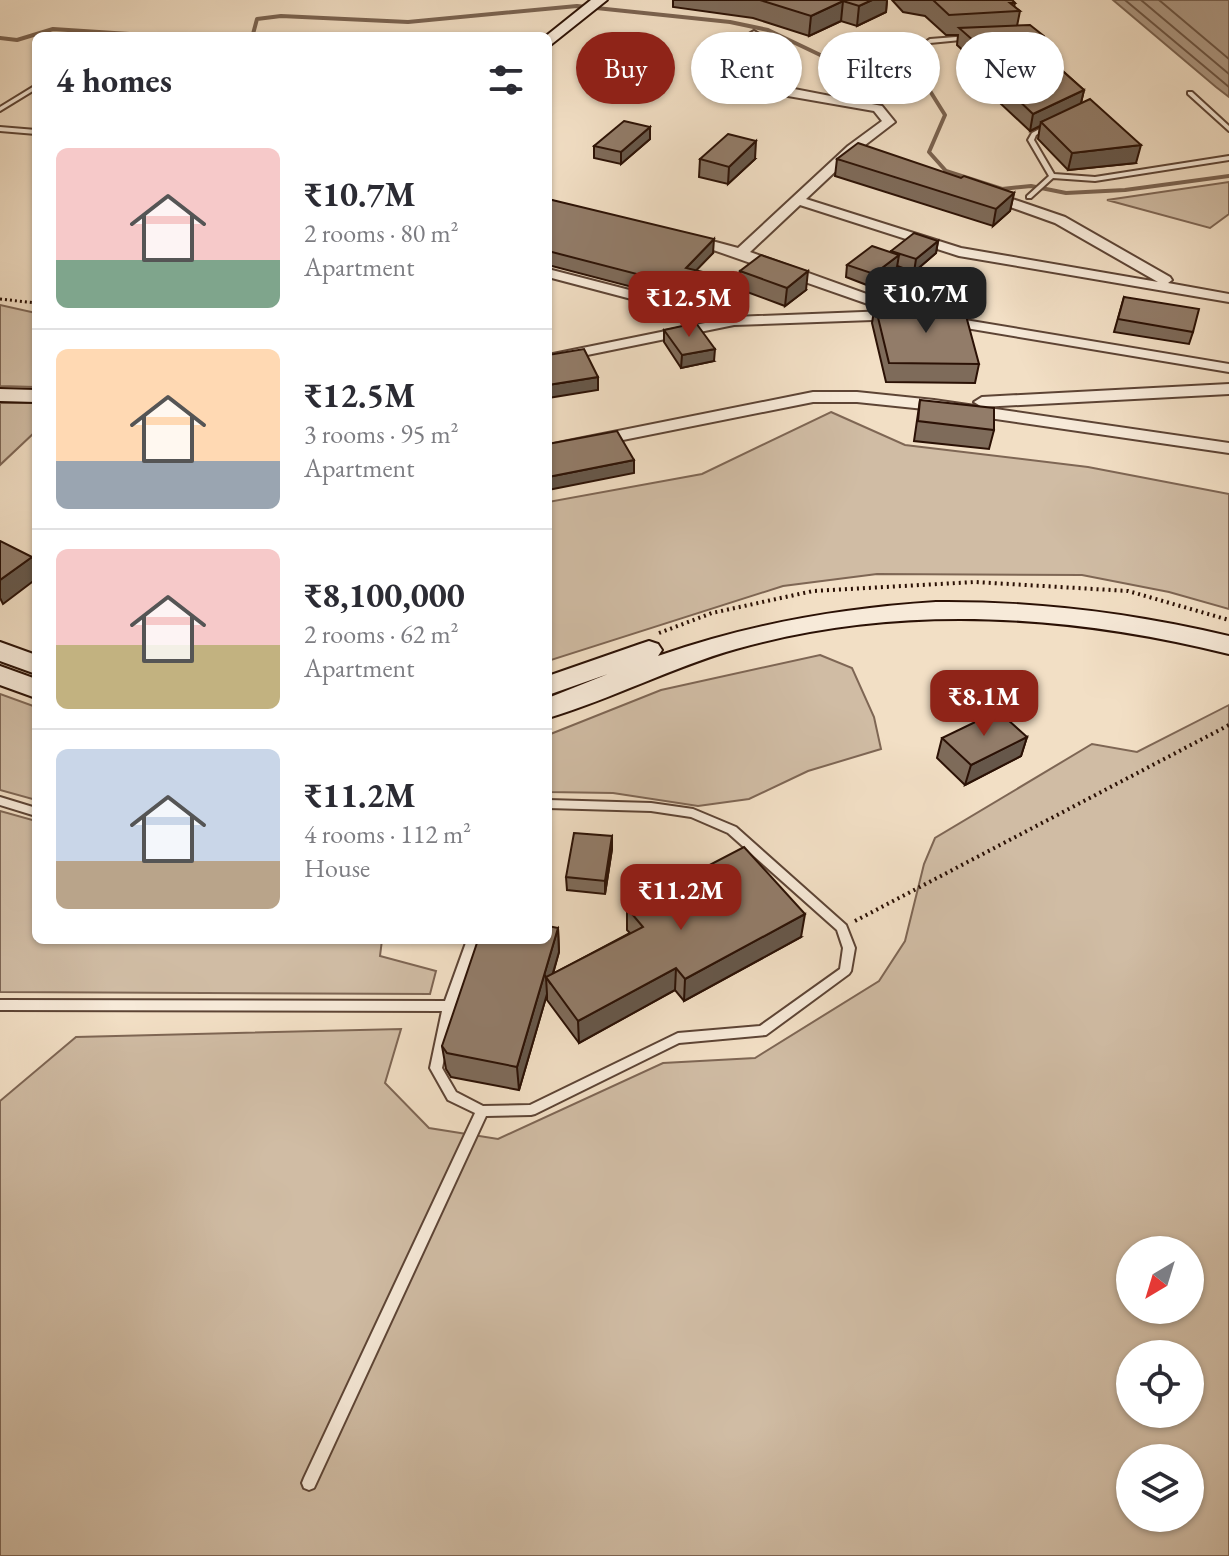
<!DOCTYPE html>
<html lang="en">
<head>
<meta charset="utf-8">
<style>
  :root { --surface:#fff; --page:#f7f7f7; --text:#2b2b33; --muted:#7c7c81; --line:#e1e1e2; --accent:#8f2418 }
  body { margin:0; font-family:"EB Garamond",serif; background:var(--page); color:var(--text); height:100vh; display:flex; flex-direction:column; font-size:30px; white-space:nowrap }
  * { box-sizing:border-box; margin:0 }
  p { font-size:26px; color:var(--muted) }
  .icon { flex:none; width:44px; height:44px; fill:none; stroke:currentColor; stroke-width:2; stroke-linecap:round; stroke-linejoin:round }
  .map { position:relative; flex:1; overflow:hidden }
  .drawer { position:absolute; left:32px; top:32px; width:520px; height:912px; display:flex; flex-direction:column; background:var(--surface); border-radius:12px; box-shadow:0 2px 6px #0004 }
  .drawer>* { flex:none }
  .top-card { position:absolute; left:576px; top:32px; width:532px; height:72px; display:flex; gap:16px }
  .needle { width:52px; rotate:218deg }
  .fabs { position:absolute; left:1116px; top:1236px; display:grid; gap:16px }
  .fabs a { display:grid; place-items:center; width:88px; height:88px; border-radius:50%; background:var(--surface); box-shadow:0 2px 6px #0004; font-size:40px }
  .price { position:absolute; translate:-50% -68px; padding:0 18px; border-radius:16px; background:var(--accent); color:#fff; font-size:26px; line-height:52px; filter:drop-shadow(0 2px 4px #0008) }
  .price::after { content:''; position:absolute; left:50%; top:48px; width:24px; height:18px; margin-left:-12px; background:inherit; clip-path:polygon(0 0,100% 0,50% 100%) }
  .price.selected { background:#222; color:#fff }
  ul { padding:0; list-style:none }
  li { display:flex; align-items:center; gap:24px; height:200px; padding:0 24px }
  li+li { border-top:2px solid var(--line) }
  li span { display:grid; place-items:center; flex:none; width:224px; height:160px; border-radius:12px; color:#555 }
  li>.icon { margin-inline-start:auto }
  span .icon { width:96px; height:96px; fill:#fffc; stroke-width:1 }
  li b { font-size:34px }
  h2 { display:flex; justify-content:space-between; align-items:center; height:96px; padding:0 24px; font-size:34px }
  .tag { padding:0 28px; border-radius:36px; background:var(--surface); box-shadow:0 2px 6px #0004; font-size:28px; line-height:72px }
  .tag.selected { background:var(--accent); color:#fff }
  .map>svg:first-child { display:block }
  .green { fill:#d0bca4; stroke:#7e6654; stroke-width:2; fill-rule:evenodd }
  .water { fill:#ae9984; stroke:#7a6351; stroke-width:2 }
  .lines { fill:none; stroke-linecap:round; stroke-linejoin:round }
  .shore { stroke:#6c5544; stroke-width:2 }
  .stream { stroke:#7a6351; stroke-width:4 }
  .lane-casing { stroke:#5d4435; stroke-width:4 }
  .street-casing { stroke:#5d4435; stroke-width:4 }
  .secondary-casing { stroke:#2b1105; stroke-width:4 }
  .path-far1 { stroke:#2b1105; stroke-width:3; stroke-dasharray:2 3; stroke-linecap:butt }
  .path { stroke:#2b1105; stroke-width:4; stroke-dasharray:2 4; stroke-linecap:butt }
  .lane { fill:#f7ead9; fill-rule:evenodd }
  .street { fill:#f7ead9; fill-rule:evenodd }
  .secondary { fill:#f7ead9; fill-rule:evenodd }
  .wall { fill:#7e6b5a; stroke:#2b1105; stroke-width:2 }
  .shaded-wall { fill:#66574a; stroke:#2b1105; stroke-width:2 }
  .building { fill:#927c69; stroke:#2b1105; stroke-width:2 }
</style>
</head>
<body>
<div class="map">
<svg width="1229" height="1556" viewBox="0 0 1229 1556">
  <rect width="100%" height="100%" fill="#f2dfc5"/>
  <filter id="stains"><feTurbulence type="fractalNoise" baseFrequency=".0025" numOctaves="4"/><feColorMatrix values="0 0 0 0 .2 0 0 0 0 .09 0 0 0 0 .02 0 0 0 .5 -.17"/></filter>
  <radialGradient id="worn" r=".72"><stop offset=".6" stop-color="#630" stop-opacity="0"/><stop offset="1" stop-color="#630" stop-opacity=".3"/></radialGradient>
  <path class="green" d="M1229 182V214L1210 228 1107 200Z
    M0 305 36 313V387L0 386Z
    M0 403H36V431L0 465Z
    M831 412 905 445 1088 467 1229 494V609L1169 592 1082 575 877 574 783 586 548 661V502L702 474Z
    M820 655 852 668 874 717 881 749 808 771 749 799 698 806 613 793 548 792V735L661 690Z
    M0 694 36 707V800L0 790Z
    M1229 705V1556H0V1101L76 1037 401 1029 385 1083 429 1128 498 1139 663 1063 755 1058 879 981 905 941 924 864 935 838 1092 744 1137 752ZM1130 1250H1190V1310H1130ZM1130 1354H1190V1414H1130ZM1130 1458H1190V1518H1130Z
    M0 811 36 821V940H382L380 956 436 971 430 994 0 992Z"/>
  <path class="water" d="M1113 0H1229V97L1216 87Z"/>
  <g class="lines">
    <path class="shore" d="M1125 0 1229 87
      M1141 0 1229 74
      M1159 0 1229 59"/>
    <path class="stream" d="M249 36 253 34 257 19 281 16 408 22 577 6 730 22 768 30 858 73 930 91 945 115 929 152 946 171 1002 189 1031 186 1066 193 1125 190 1229 176
      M0 38 17 40 53 29 160 36"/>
    <defs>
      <path id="lane" d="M969 36 971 37V39L930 43 927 41 930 39Z
        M1034 38H1038L1051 51 1052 62 1059 70 1058 71H1054L1046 62V52L1034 40Z
        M36 85V89L0 111V107Z
        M1188 92H1192L1229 126V131L1188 94Z
        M1051 123 1053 124V126L1036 135 1034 140 1054 174 1095 177 1229 156V160L1095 181 1053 178 1031 198H1027V196L1049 176 1028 140 1032 133Z
        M0 127 36 130V134L0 131Z
        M0 797 36 808V816L0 805Z
        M548 800 651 803 693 809 736 827 846 925 855 948 851 971 849 974 766 1035 679 1043 535 1114 531 1115 486 1116 314 1488 309 1490 304 1488 302 1483 304 1478 475 1113 448 1100 430 1068 442 1011 0 1010V1000L445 1001 467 940H479L455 1006 442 1068 456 1092 483 1106 530 1105 678 1033 760 1026 840 969 843 948 837 930 728 833 691 817 651 811 548 808Z"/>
      <path id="street" d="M754 31 759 34 738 78 882 106 895 122 856 152 806 199 961 248 1158 282 1055 223 985 198V192L989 191 1065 217 1170 277 1172 280 1168 283 1229 294V302L959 256 800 205 750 252 911 310V316L900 319 734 325 548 363V355L715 321 548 277V269L734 317 888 311 679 238 686 234 738 248 848 146 882 121 874 111 754 90 728 82 726 80 749 34Z
        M941 316 1229 364V372L936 323V317Z
        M1229 384V394L982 407 974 402 982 397Z
        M813 392H857L934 400 1229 443V453L934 410 857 402H813L548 455V445Z"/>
      <path id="secondary" d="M591 0H607L548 47 546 36Z
        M0 389 36 390V402L0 401Z
        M936 602C1037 601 1132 613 1229 636V654C1067 614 899 603 736 649 672 667 612 699 548 718V698L608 674 548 695V676L640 644 649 641 658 644 662 650 658 656C749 624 841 608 936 602Z
        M0 642 36 655V674L0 661Z
        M0 666 36 679V698L0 685Z"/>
    </defs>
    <use href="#lane" class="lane-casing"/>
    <use href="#street" class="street-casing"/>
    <use href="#secondary" class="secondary-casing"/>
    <path class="path-far1" d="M0 299 36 303"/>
    <path class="path" d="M659 633 712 613 813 591 975 582 1128 591 1229 620
      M855 921 1229 725"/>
    <use href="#lane" class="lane"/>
    <use href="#street" class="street"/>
    <use href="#secondary" class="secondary"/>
  </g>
  <path class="wall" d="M673 0H887L886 12 857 26 841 21 809 36 753 18 673 7Z
    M892 0H1012L1015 3 1014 7 1020 11 1017 26 1044 54 1084 90 1081 103 1136 163 1068 170 1038 139 1040 126 1030 131 985 89 988 73 957 45 958 35H946L925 16 903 12Z
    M650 127V139L621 164 594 158V146Z
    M700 159H755L728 184 699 177Z
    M837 159 1014 193 1010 211 993 226 835 176Z
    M548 199 713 253 696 270 719 290 705 306 548 265Z
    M938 241 936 253 914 272 897 266 872 287 846 277 847 265 891 252V251Z
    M740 271 806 290 785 306 739 289Z
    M1124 297 1193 332 1189 344 1114 332Z
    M875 305 979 364 975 383 886 382 872 323Z
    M664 330 714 361 681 368 664 342Z
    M920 400 994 430 989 449 914 441Z
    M1027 737 1021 756 965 785 937 758 942 738Z
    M612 836V849L605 894 567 890 566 877Z
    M627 908 801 937 684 1001 675 990 579 1043 547 1000V994L519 1090 451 1077 446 1069 442 1046 558 928 559 952 553 974 630 933 627 930Z"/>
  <path class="shaded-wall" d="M872 0H887L886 12 857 26 859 6Z
    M843 1 841 21 809 36 811 16Z
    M1046 43 1043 59 1033 45Z
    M1084 90 1080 107 1041 122 1040 126 1030 131 1033 114Z
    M650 127V139L621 164V152Z
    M756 141 755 159 728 184 729 167Z
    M1141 145 1136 163 1068 170 1072 153Z
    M1014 193 1010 211 993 226 996 209Z
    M714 239 713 253 685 282 686 268Z
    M938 241 936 253 914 272 916 259Z
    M899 255 897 267 872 287 874 274Z
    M808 271 806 290 785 306 787 288Z
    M720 276 719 290 705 306 706 292Z
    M715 349 714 361 681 368 682 355Z
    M598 377V390L548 398V385Z
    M634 460V473L548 490V477Z
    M32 557 36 567V579L3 604 0 598V580Z
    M1027 737 1021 756 965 785 971 765Z
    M612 836V849L605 894V881Z
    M805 914 801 937 684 1001 685 979Z
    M558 928 559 952 550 983 546 977 547 994 519 1090 517 1067Z
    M676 968 675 990 579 1043 578 1021Z"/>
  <path class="building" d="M760 0H872L859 6 843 1 811 16Z
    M933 0H1012L1015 3H1010L1020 11 949 15Z
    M1030 25 1044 36 1046 43 1033 45 1084 90 1033 114 989 72 1007 70 959 28Z
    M1090 99 1141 145 1072 153 1041 122Z
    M624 121 650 127 621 152 594 146Z
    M728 134 756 141 729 167 700 159Z
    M858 143 961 178 964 176 1014 193 996 209 837 159Z
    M548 199 714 239 686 268 720 276 706 292 548 251Z
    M914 233 938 241 916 259 891 251Z
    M872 246 899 255 874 274 847 265Z
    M761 255 808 271 787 288 740 271Z
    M1124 297 1199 309 1193 332 1118 319Z
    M875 305H908L965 312 979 364 889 363Z
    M696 323 715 349 682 355 664 330Z
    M584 349 598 377 548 385V355Z
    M920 400 994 408V430L918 421Z
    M617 431 634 460 548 477V444Z
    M0 541 32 557 0 580Z
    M998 711 1027 737 971 765 942 738Z
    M574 833 612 836 605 881 566 877Z
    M744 847 805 914 685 979 676 968 578 1021 546 977 643 927 627 908Z
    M548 926 558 928 517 1067 447 1053 442 1046 478 940H548Z"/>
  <rect width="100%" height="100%" filter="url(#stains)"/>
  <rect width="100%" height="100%" fill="url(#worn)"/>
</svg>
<div class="fabs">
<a><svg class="needle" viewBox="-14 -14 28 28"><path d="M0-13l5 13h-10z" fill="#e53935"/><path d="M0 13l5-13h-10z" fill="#7c7c81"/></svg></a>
<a><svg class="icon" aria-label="locate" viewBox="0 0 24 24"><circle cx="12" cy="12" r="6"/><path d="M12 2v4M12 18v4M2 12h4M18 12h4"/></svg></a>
<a><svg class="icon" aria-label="layers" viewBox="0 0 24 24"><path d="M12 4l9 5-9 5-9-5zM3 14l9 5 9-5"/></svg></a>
</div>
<b class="price selected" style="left:926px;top:335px">₹10.7M</b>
<b class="price" style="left:689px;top:339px">₹12.5M</b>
<b class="price" style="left:984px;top:738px">₹8.1M</b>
<b class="price" style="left:681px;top:932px">₹11.2M</b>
<div class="top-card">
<a class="tag selected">Buy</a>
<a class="tag">Rent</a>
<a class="tag">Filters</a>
<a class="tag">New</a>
</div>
<section class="drawer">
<h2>4 homes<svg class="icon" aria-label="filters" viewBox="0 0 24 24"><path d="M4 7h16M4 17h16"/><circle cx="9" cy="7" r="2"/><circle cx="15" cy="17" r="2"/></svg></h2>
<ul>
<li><span style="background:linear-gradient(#f6c9c9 70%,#7fa58c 0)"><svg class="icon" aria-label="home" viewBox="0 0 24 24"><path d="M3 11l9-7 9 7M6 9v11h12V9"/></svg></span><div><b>₹10.7M</b><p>2 rooms · 80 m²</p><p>Apartment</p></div></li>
<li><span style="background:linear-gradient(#ffd9b3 70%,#9aa5b1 0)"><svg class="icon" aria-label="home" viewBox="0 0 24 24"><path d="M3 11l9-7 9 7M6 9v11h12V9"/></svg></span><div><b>₹12.5M</b><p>3 rooms · 95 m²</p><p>Apartment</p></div></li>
<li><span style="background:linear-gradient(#f6c9c9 60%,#c2b280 0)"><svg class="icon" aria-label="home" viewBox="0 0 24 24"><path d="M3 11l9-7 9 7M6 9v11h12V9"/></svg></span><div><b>₹8,100,000</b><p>2 rooms · 62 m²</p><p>Apartment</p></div></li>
<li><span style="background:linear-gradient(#c9d6e8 70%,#b9a48a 0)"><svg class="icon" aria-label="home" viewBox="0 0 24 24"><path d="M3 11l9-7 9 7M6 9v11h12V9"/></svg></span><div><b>₹11.2M</b><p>4 rooms · 112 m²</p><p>House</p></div></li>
</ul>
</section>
</div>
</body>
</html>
